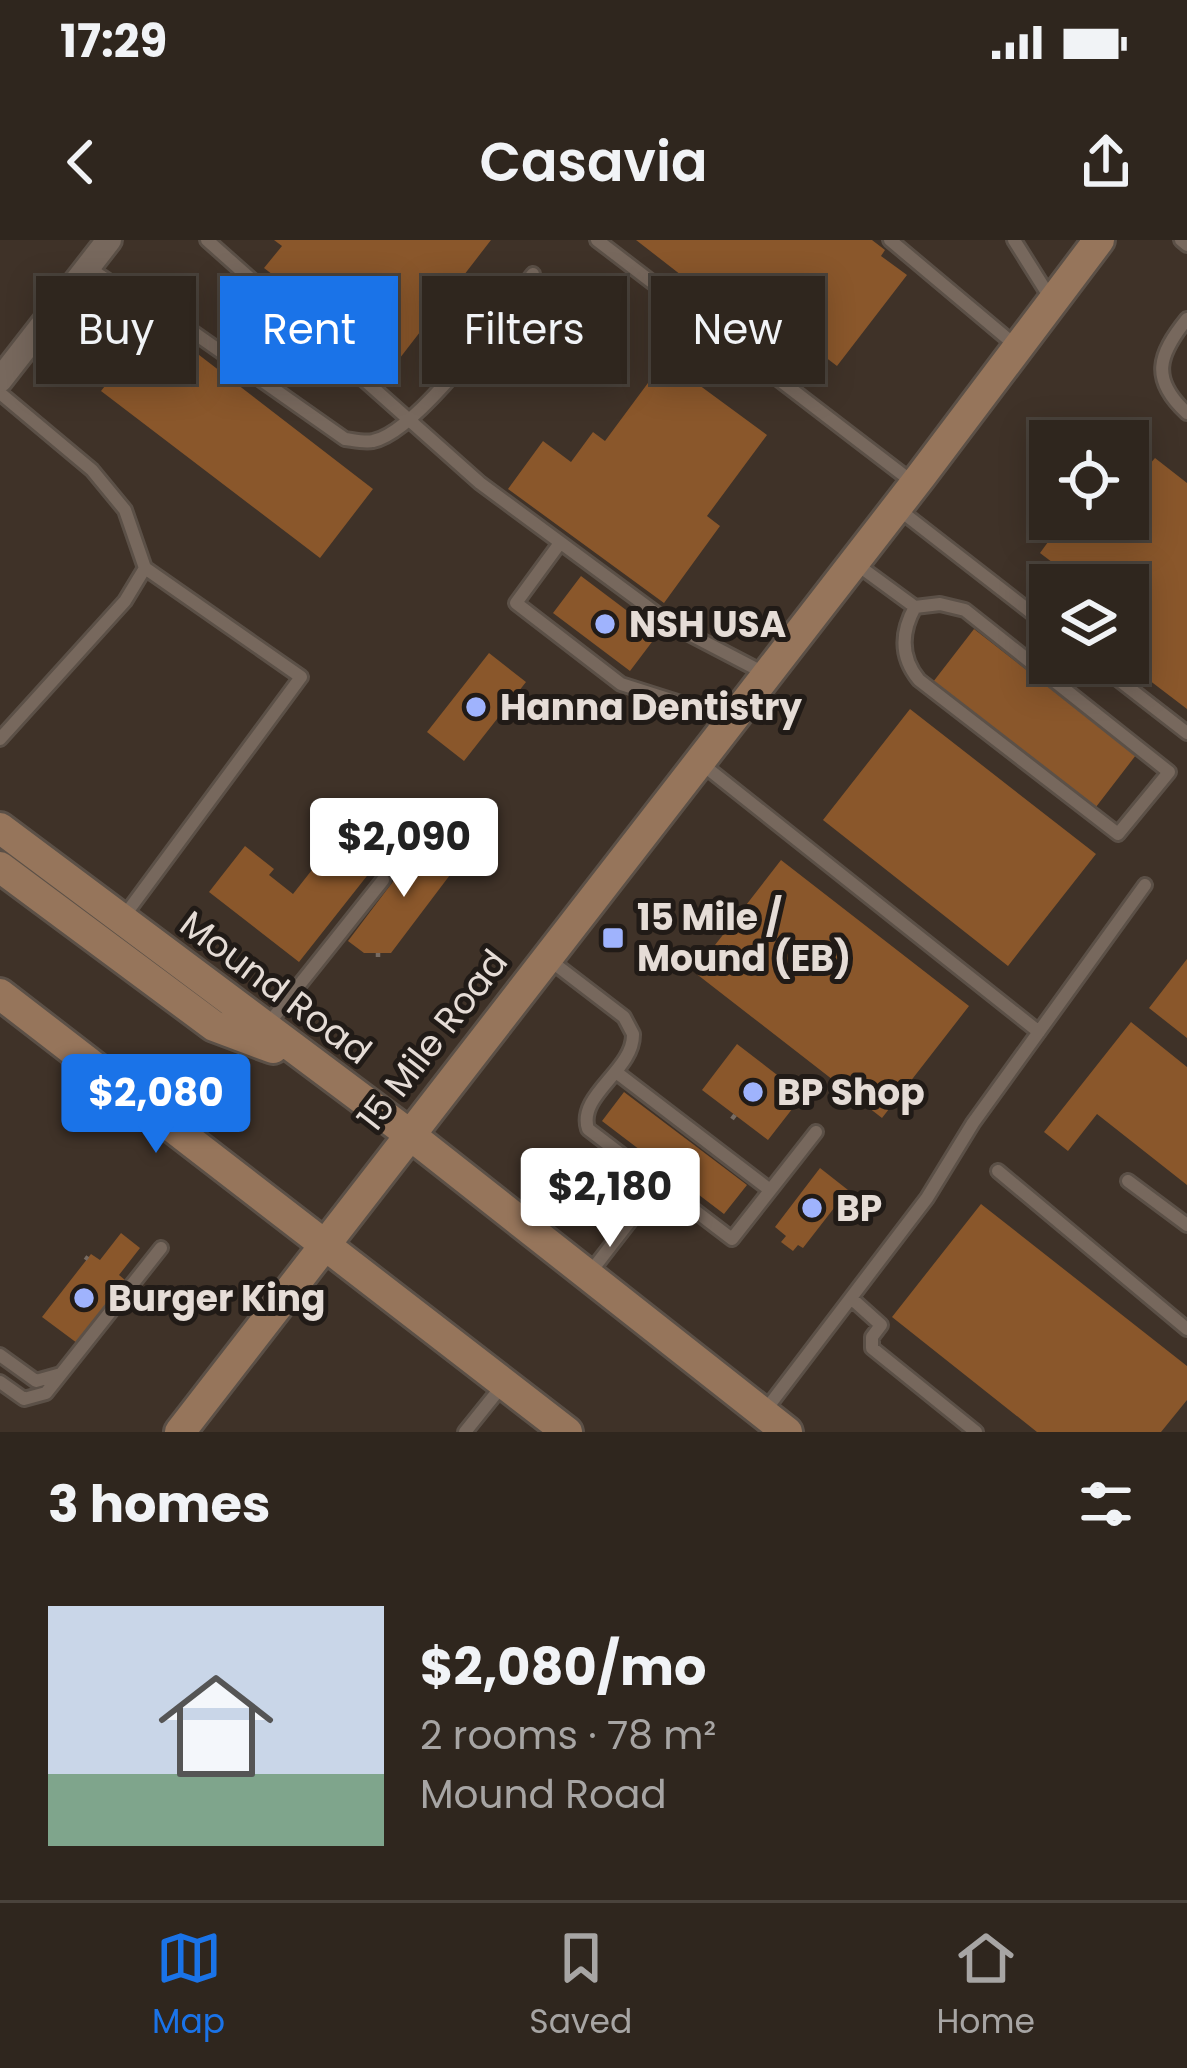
<!DOCTYPE html>
<html lang="en">
<head>
<meta charset="utf-8">
<style>
  :root { --surface:#2f261e; --page:#372e27; --text:#f1f3f6; --muted:#a7a5a4; --line:#4a433c; --accent:#1a73e8 }
  body { margin:0; font-family:Poppins,sans-serif; background:var(--page); color:var(--text); height:100vh; display:flex; flex-direction:column; font-size:45px; white-space:nowrap }
  * { box-sizing:border-box; margin:0 }
  p { font-size:39px; color:var(--muted) }
  .icon { flex:none; width:66px; height:66px; fill:none; stroke:currentColor; stroke-width:2; stroke-linecap:round; stroke-linejoin:round }
  .map { position:relative; height:1192px; overflow:hidden }
  .drawer { display:flex; flex-direction:column; background:var(--surface); flex:1 }
  .drawer>* { flex:none }
  .hud { position:absolute; left:36px; top:36px; width:1116px; height:108px; display:flex; gap:24px }
  .tools { position:absolute; left:1029px; top:180px; display:grid; gap:24px }
  .tools a { display:grid; place-items:center; width:120px; height:120px; border-radius:0px; background:var(--surface); box-shadow:0 6px 30px #0003,0 0 0 3px var(--line); font-size:60px }
  .price { position:absolute; translate:-50% -102px; padding:0 27px; border-radius:12px; background:#fff; color:#222; font-size:39px; line-height:78px; filter:drop-shadow(0 3px 6px #0008) }
  .price::after { content:''; position:absolute; left:50%; top:72px; width:36px; height:27px; margin-left:-18px; background:inherit; clip-path:polygon(0 0,100% 0,50% 100%) }
  .price.active { background:var(--accent); color:#fff }
  ul { padding:0; list-style:none }
  li { display:flex; align-items:center; gap:36px; height:300px; padding:0 48px }
  li span { display:grid; place-items:center; flex:none; width:336px; height:240px; border-radius:0px; color:#555 }
  li>.icon { margin-inline-start:auto }
  span .icon { width:144px; height:144px; fill:#fffc; stroke-width:1 }
  li b { font-size:51px }
  h2 { display:flex; justify-content:space-between; align-items:center; height:144px; padding:0 48px; font-size:51px }
  .pill { padding:0 42px; border-radius:0px; background:var(--surface); box-shadow:0 6px 30px #0003,0 0 0 3px var(--line); font-size:42px; line-height:108px }
  .pill.active { background:var(--accent); color:#fff }
  .status { display:flex; justify-content:space-between; align-items:center; height:84px; padding:0 60px; background:var(--surface); direction:ltr }
  .status svg { height:33px; fill:currentColor }
  header { display:flex; justify-content:space-between; align-items:center; height:156px; padding:0 48px; background:var(--surface); font-size:54px; font-weight:600 }
  .tab-bar { display:flex; justify-content:space-around; align-items:center; height:168px; border-top:3px solid var(--line); background:var(--surface); font-size:33px; color:var(--muted) }
  .tab-bar a { display:grid; justify-items:center; gap:6px }
  .tab-bar .active { color:var(--accent) }
  .map>svg:first-child { display:block }
  .building { fill:#8a572b }
  .lines { fill:none; stroke-linecap:round; stroke-linejoin:round }
  .lane-casing { stroke:#5b5047; stroke-width:18 }
  .street-casing { stroke:#5b5047; stroke-width:30 }
  .secondary-casing { stroke:#5b5047; stroke-width:36 }
  .path { stroke:#776b62; stroke-width:4.5; stroke-dasharray:6 6; stroke-linecap:butt }
  .lane { stroke:#77685d; stroke-width:12 }
  .street { stroke:#77685d; stroke-width:24 }
  .secondary { stroke:#96755b; stroke-width:30 }
  .poi-dot { fill:#9fb3fd; stroke:#211b17; stroke-width:4.5 }
  .labels { text-anchor:middle; stroke-width:10; stroke-linejoin:round; paint-order:stroke }
  .poi-label { font-size:36px; font-weight:bold; fill:#e5dcd6; stroke:#211b17; text-anchor:start }
  .street-label { font-size:36px; fill:#e5dcd6; stroke:#211b17 }
</style>
</head>
<body>
<div class="status"><b>17:29</b><svg viewBox="0 0 49 12"><path d="M0 12V9h3v3zM5 12V6h3v6zM10 12V3h3v9zM15 12V0h3v12zM26 1h20v11H26zM47 4h2v5h-2z"/></svg></div>
<header><svg class="icon" aria-label="back" viewBox="0 0 24 24"><path d="M15 5l-7 7 7 7"/></svg>Casavia<svg class="icon" aria-label="share" viewBox="0 0 24 24"><path d="M12 15V3M7 8l5-5 5 5M5 13v7h14v-7"/></svg></header>
<div class="map">
<svg width="1187" height="1192" viewBox="0 0 1187 1192">
  <rect width="100%" height="100%" fill="#3f3228"/>
  <path class="building" d="M274 0H491L393 127 264 28 282 6Z
    M636 0H872L885 10 881 16 907 35 837 126 812 107 797 125Z
    M177 98 373 249 320 318 101 151 138 104 159 121Z
    M665 120 767 195 707 276 720 286 664 363 508 249 543 201 571 222 593 192 605 201Z
    M1128 209 1149 225 1155 218 1187 243V469L1128 424V345H1061L1069 335 1040 313 1056 291 1052 288 1059 279H1128Z
    M581 336 658 394 630 431 553 373Z
    M974 389 1136 515 1096 567 933 442Z
    M489 413 526 442 464 521 427 492Z
    M910 469 1096 614 1008 726 823 580Z
    M337 598 374 627 299 722 209 652 245 606 274 629 269 635 293 654Z
    M426 598 459 623 391 713H364L348 701Z
    M781 620 969 766 882 878 694 732Z
    M1187 719V798L1149 768Z
    M1131 782 1187 827V945L1097 874 1068 911 1044 892Z
    M737 804 803 855 768 900 702 850Z
    M624 852 747 945 724 974 602 881Z
    M820 928 848 950 803 1008 798 1005 793 1011 781 1002 786 996 775 987Z
    M981 964 1187 1126V1160L1161 1192H1037L892 1077Z
    M121 993 140 1008 119 1035 125 1040 77 1103 42 1077 91 1014 100 1020Z"/>
  <g class="lines">
    <defs>
      <path id="lane" d="M207 0 480 243 672 385 766 434
        M597 0 915 244
        M890 0 1015 105
        M1014 0 1051 59
        M1181 0 1187 5
        M89 28 158 75 190 90 345 199C353 200 365 203 373 201 418 192 502 73 533 34
        M1187 79C1158 115 1150 139 1187 173
        M0 153 92 230 125 270 145 328 301 437 122 679
        M897 268 1050 387
        M560 303 516 363 621 444 731 479
        M855 323 915 367C901 392 900 417 919 440L1118 594 1169 532 965 370 940 364 915 367
        M1097 423 1187 493
        M0 499 125 361 145 328
        M702 524 1039 792
        M547 718 624 777 633 794C634 830 577 855 588 889L732 999 816 892
        M265 788 383 640
        M616 832 770 950
        M998 931 1187 1089
        M1128 941 1187 985
        M589 1034 668 932
        M851 1058 881 1085 872 1097V1108L976 1192
        M0 1115 36 1141 61 1134
        M0 1142 24 1159 46 1153 161 1008
        M764 1172 927 958 973 883 1145 645
        M465 1192 502 1146"/>
      <path id="street" d="M0 140 109 0"/>
      <path id="secondary" d="M0 588 409 894 787 1192
        M0 627 214 786 273 808
        M0 754 567 1192
        M180 1192 921 236 1099 0"/>
    </defs>
    <use href="#lane" class="lane-casing"/>
    <use href="#street" class="street-casing"/>
    <use href="#secondary" class="secondary-casing"/>
    <path class="path" d="M378 713V717
      M732 879 735 875
      M85 1017 88 1019"/>
    <use href="#lane" class="lane"/>
    <use href="#street" class="street"/>
    <use href="#secondary" class="secondary"/>
  </g>
  <g class="poi-dot">
    <circle cx="605" cy="384" r="12"/>
    <circle cx="476" cy="467" r="12"/>
    <rect x="601" y="686" width="24" height="24" rx="6"/>
    <circle cx="753" cy="852" r="12"/>
    <circle cx="812" cy="968" r="12"/>
    <circle cx="84" cy="1058" r="12"/>
  </g>
  <g class="labels">
    <g class="poi-label">
      <text x="629" y="397">NSH USA</text>
      <text x="500" y="480">Hanna Dentistry</text>
      <text x="637" y="690">15 Mile /<tspan x="637" dy="41">Mound (EB)</tspan></text>
      <text x="777" y="865">BP Shop</text>
      <text x="836" y="981">BP</text>
      <text x="108" y="1071">Burger King</text>
    </g>
    <g class="street-label">
      <text transform="translate(276 747) rotate(37)" y="13">Mound Road</text>
      <text transform="translate(432 800) rotate(-52)" y="13">15 Mile Road</text>
    </g>
  </g>
</svg>
<div class="tools">
<a><svg class="icon" aria-label="locate" viewBox="0 0 24 24"><circle cx="12" cy="12" r="6"/><path d="M12 2v4M12 18v4M2 12h4M18 12h4"/></svg></a>
<a><svg class="icon" aria-label="layers" viewBox="0 0 24 24"><path d="M12 4l9 5-9 5-9-5zM3 14l9 5 9-5"/></svg></a>
</div>
<b class="price" style="left:404px;top:660px">$2,090</b>
<b class="price active" style="left:156px;top:916px">$2,080</b>
<b class="price" style="left:610px;top:1010px">$2,180</b>
<div class="hud">
<a class="pill">Buy</a>
<a class="pill active">Rent</a>
<a class="pill">Filters</a>
<a class="pill">New</a>
</div>
</div>
<section class="drawer">
<h2>3 homes<svg class="icon" aria-label="filters" viewBox="0 0 24 24"><path d="M4 7h16M4 17h16"/><circle cx="9" cy="7" r="2"/><circle cx="15" cy="17" r="2"/></svg></h2>
<ul>
<li><span style="background:linear-gradient(#c9d6e8 70%,#7fa58c 0)"><svg class="icon" aria-label="home" viewBox="0 0 24 24"><path d="M3 11l9-7 9 7M6 9v11h12V9"/></svg></span><div><b>$2,080/mo</b><p>2 rooms · 78 m²</p><p>Mound Road</p></div></li>
</ul>
</section>
<nav class="tab-bar">
<a class="active"><svg class="icon" aria-label="map" viewBox="0 0 24 24"><path d="M3 6l6-2 6 2 6-2v14l-6 2-6-2-6 2zM9 4v14M15 6v14"/></svg>Map</a>
<a><svg class="icon" aria-label="saved" viewBox="0 0 24 24"><path d="M7 4h10v16l-5-4-5 4z"/></svg>Saved</a>
<a><svg class="icon" aria-label="home" viewBox="0 0 24 24"><path d="M3 11l9-7 9 7M6 9v11h12V9"/></svg>Home</a>
</nav>
</body>
</html>
